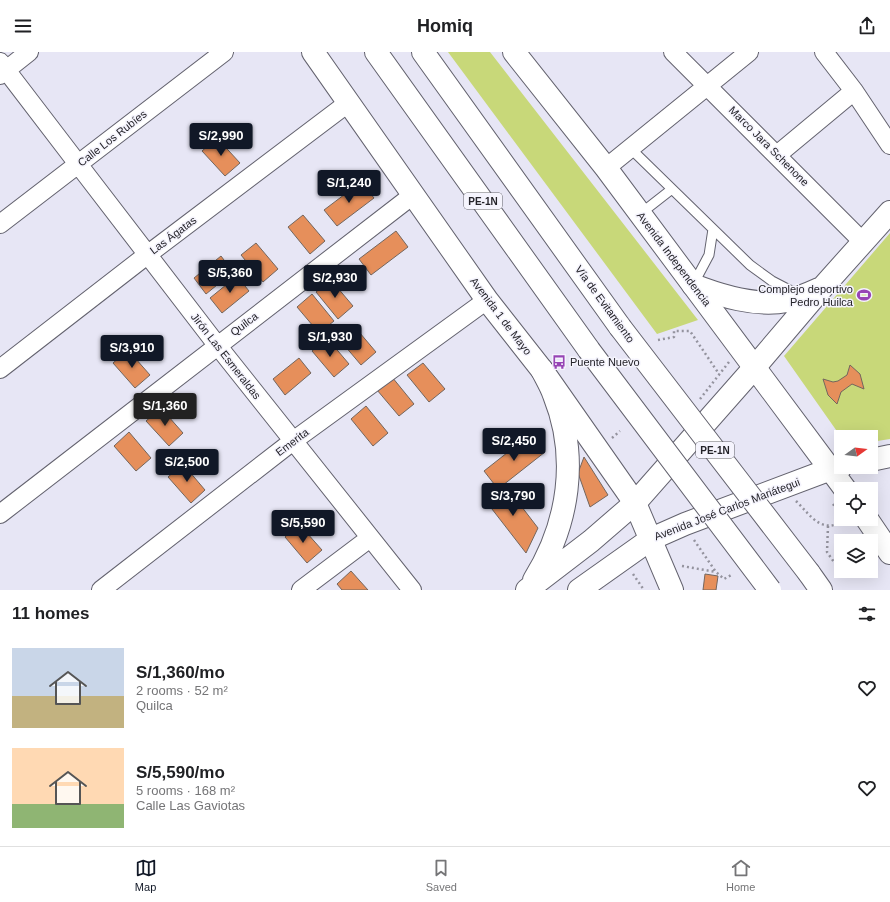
<!DOCTYPE html>
<html lang="en">
<head>
<meta charset="utf-8">
<style>
  :root { --surface:#fff; --page:#f6f6f6; --text:#202124; --muted:#757577; --line:#e0e0e0; --accent:#111827 }
  body { margin:0; font-family:Arial,sans-serif; background:var(--page); color:var(--text); height:100vh; display:flex; flex-direction:column; font-size:15px; white-space:nowrap }
  * { box-sizing:border-box; margin:0 }
  p { font-size:13px; color:var(--muted) }
  .icon { flex:none; width:22px; height:22px; fill:none; stroke:currentColor; stroke-width:2; stroke-linecap:round; stroke-linejoin:round }
  .map { position:relative; height:538px; overflow:hidden }
  .drawer { display:flex; flex-direction:column; background:var(--surface); flex:1 }
  .drawer>* { flex:none }
  .needle { width:26px; rotate:75deg }
  .buttons { position:absolute; left:834px; top:378px; display:grid; gap:8px }
  .buttons a { display:grid; place-items:center; width:44px; height:44px; border-radius:0px; background:var(--surface); box-shadow:0 4px 16px #0002; font-size:20px }
  .price { position:absolute; translate:-50% -34px; padding:0 9px; border-radius:4px; background:var(--accent); color:#fff; font-size:13px; line-height:26px; filter:drop-shadow(0 1px 2px #0008) }
  .price::after { content:''; position:absolute; left:50%; top:24px; width:12px; height:9px; margin-left:-6px; background:inherit; clip-path:polygon(0 0,100% 0,50% 100%) }
  .price.on { background:#222; color:#fff }
  ul { padding:0; list-style:none }
  li { display:flex; align-items:center; gap:12px; height:100px; padding:0 12px }
  li span { display:grid; place-items:center; flex:none; width:112px; height:80px; border-radius:0px; color:#555 }
  li>.icon { margin-inline-start:auto }
  span .icon { width:48px; height:48px; fill:#fffc; stroke-width:1 }
  li b { font-size:17px }
  h2 { display:flex; justify-content:space-between; align-items:center; height:48px; padding:0 12px; font-size:17px }
  header { display:flex; justify-content:space-between; align-items:center; height:52px; padding:0 12px; background:var(--surface); font-size:18px; font-weight:600 }
  .dock { display:flex; justify-content:space-around; align-items:center; height:56px; border-top:1px solid var(--line); background:var(--surface); font-size:11px; color:var(--muted) }
  .dock a { display:grid; justify-items:center; gap:2px }
  .dock .on { color:var(--accent) }
  .map>svg:first-child { display:block }
  .green { fill:#c8d879 }
  .building { fill:#e68f5b; stroke:#73665e }
  .lines { fill:none; stroke-linecap:round; stroke-linejoin:round }
  .service-casing { stroke:#63626e; stroke-width:11 }
  .minor-casing { stroke:#63626e; stroke-width:20 }
  .secondary-casing { stroke:#63626e; stroke-width:24 }
  .primary-casing { stroke:#63626e; stroke-width:24 }
  .motorway-casing { stroke:#63626e; stroke-width:24 }
  .path { stroke:#94939e; stroke-width:2.5; stroke-dasharray:2 3; stroke-linecap:butt }
  .service { stroke:#fff; stroke-width:9 }
  .minor { stroke:#fff; stroke-width:18 }
  .secondary { stroke:#fff; stroke-width:22 }
  .primary { stroke:#fff; stroke-width:22 }
  .motorway { stroke:#fff; stroke-width:22 }
  .motorway-bridge-casing { stroke:#63626e; stroke-width:24; stroke-linecap:butt }
  .motorway-bridge { stroke:#fff; stroke-width:22 }
  .labels { text-anchor:middle; stroke-width:3; stroke-linejoin:round; paint-order:stroke }
  .shield { fill:#f5f4fd; stroke:#636269; stroke-width:1 }
  .shield-label { font-size:10px; font-weight:bold; fill:#242329 }
  .street-label { font-size:11px; fill:#242329; stroke:#f5f4fd }
  .poi-label { font-size:11px; fill:#242329; stroke:#f5f4fd; text-anchor:end }
</style>
</head>
<body>
<header><svg class="icon" aria-label="menu" viewBox="0 0 24 24"><path d="M4 6h16M4 12h16M4 18h16"/></svg>Homiq<svg class="icon" aria-label="share" viewBox="0 0 24 24"><path d="M12 15V3M7 8l5-5 5 5M5 13v7h14v-7"/></svg></header>
<div class="map">
<svg width="890" height="538" viewBox="0 0 890 538">
  <rect width="100%" height="100%" fill="#e7e6f5"/>
  <path class="green" d="M448 0H490L698 268 657 282Z
    M890 181V387L871 390V385H841L784 304Z"/>
  <path class="building" d="M217 86 240 111 225 124 202 99Z
    M361 130 374 146 337 174 324 158Z
    M303 163 325 189 310 202 288 175Z
    M396 179 408 195 371 223 359 207Z
    M256 191 278 217 263 230 241 203Z
    M221 204 233 220 206 242 194 226Z
    M237 224 249 239 222 261 210 246Z
    M331 228 353 254 338 267 316 240Z
    M312 242 334 269 319 281 297 255Z
    M354 274 376 300 361 313 339 287Z
    M327 286 349 312 334 325 312 299Z
    M128 298 150 323 135 336 113 311Z
    M299 306 311 321 285 343 273 327Z
    M423 311 445 337 429 350 407 323Z
    M850 313 860 322 864 337 852 332 841 340 837 352 828 343 823 327 833 330 838 329 847 323Z
    M392 325 414 352 399 364 377 338Z
    M366 354 388 381 373 394 351 367Z
    M161 356 183 381 169 394 146 369Z
    M129 380 151 406 136 419 114 394Z
    M531 382 545 400 498 437 484 419Z
    M584 405 608 443 590 455 578 421Z
    M183 412 205 438 191 451 168 425Z
    M505 433 538 476 526 501 485 448Z
    M299 472 322 498 307 511 285 485Z
    M351 519 368 538H342L337 532Z
    M705 522 718 524 716 538H703Z"/>
  <g class="lines">
    <defs>
      <path id="service" d="M630 96 750 213 772 229 799 243
        M640 162 672 137
        M693 233 709 203 713 177"/>
      <path id="minor" d="M673 0 863 190
        M824 0 854 39 890 93
        M0 10 78 112 217 293 412 538
        M0 23 29 0
        M777 103 854 39
        M606 116 749 0
        M0 172 224 0
        M0 317 147 203 348 51
        M0 462 413 143
        M101 538 293 389 487 248
        M301 538 370 486"/>
      <path id="secondary" d="M313 0 487 248 542 318 626 438 635 451 672 538
        M514 0 606 116 845 437
        M867 467 890 501"/>
      <path id="primary" d="M693 233C721 244 756 255 787 249 798 246 808 242 819 237
        M871 408 890 404
        M534 528C569 472 579 405 554 343 551 334 546 326 542 318
        M527 538 591 489 635 451 754 316 822 236 890 160
        M579 538 651 487 685 472 831 417 841 415"/>
      <path id="motorway" d="M376 0 589 298
        M423 0 620 275
        M809 521 821 538"/>
    </defs>
    <use href="#service" class="service-casing"/>
    <use href="#minor" class="minor-casing"/>
    <use href="#secondary" class="secondary-casing"/>
    <use href="#primary" class="primary-casing"/>
    <use href="#motorway" class="motorway-casing"/>
    <path class="path" d="M658 288 674 285V279H690L719 322
      M700 347 729 310
      M612 386 620 379
      M796 449C812 465 822 483 845 468L844 467
      M833 452 841 463
      M828 474 827 500 836 513
      M694 488 716 520 724 527 733 522
      M682 514 716 520
      M633 522 644 538"/>
    <use href="#service" class="service"/>
    <use href="#minor" class="minor"/>
    <use href="#secondary" class="secondary"/>
    <use href="#primary" class="primary"/>
    <use href="#motorway" class="motorway"/>
    <defs>
      <path id="motorway-bridge" d="M620 275 809 521
        M589 298 770 538"/>
    </defs>
    <use href="#motorway-bridge" class="motorway-bridge-casing"/>
    <use href="#motorway-bridge" class="motorway-bridge"/>
  </g>
  <defs>
    <symbol id="stadium-bare" viewBox="-9 -9 18 18"><path d="M0-5a6.5 5 0 1 0 0 10a6.5 5 0 1 0 0-10ZM-3.5-1.8h7v3.6h-7Z" fill="#9745b5" stroke="#f5f4fd" stroke-width="2.5" paint-order="stroke"/></symbol>
    <symbol id="bus-bare" viewBox="-9 -9 18 18"><path d="M-5-6H5V4H4V6H2V4H-2V6H-4V4H-5ZM-3.5-4V0h7V-4ZM-3.5 1.2v1.5H-2V1.2ZM2 1.2v1.5H3.5V1.2Z" fill="#9745b5" stroke="#f5f4fd" stroke-width="2.5" paint-order="stroke"/></symbol>
  </defs>
  <g fill-rule="evenodd">
    <use href="#stadium-bare" x="854" y="233" width="20" height="20"/>
    <use href="#bus-bare" x="549" y="300" width="20" height="20"/>
  </g>
  <g class="labels">
    <g class="shield">
      <rect x="464" y="141" width="38" height="16" rx="3"/>
      <rect x="696" y="390" width="38" height="16" rx="3"/>
    </g>
    <g class="shield-label">
      <text x="483" y="153">PE-1N</text>
      <text x="715" y="402">PE-1N</text>
    </g>
    <g class="street-label">
      <text transform="translate(112 86) rotate(-38)" y="4">Calle Los Rubíes</text>
      <text transform="translate(769 94) rotate(45)" y="4">Marco Jara Schenone</text>
      <text transform="translate(173 183) rotate(-37)" y="4">Las Ágatas</text>
      <text transform="translate(674 207) rotate(53)" y="4">Avenida Independencia</text>
      <text transform="translate(605 252) rotate(54)" y="4">Vía de Evitamiento</text>
      <text transform="translate(501 264) rotate(53)" y="4">Avenida 1 de Mayo</text>
      <text transform="translate(244 272) rotate(-37)" y="4">Quilca</text>
      <text transform="translate(226 304) rotate(52)" y="4">Jirón Las Esmeraldas</text>
      <text transform="translate(292 390) rotate(-37)" y="4">Emerita</text>
      <text transform="translate(727 457) rotate(-21)" y="4">Avenida José Carlos Mariátegui</text>
    </g>
    <g class="poi-label">
      <text x="853" y="241">Complejo deportivo<tspan x="853" dy="13">Pedro Huilca</tspan></text>
      <text x="570" y="314" text-anchor="start">Puente Nuevo</text>
    </g>
  </g>
</svg>
<div class="buttons">
<a><svg class="needle" viewBox="-14 -14 28 28"><path d="M0-13l5 13h-10z" fill="#e53935"/><path d="M0 13l5-13h-10z" fill="#757577"/></svg></a>
<a><svg class="icon" aria-label="locate" viewBox="0 0 24 24"><circle cx="12" cy="12" r="6"/><path d="M12 2v4M12 18v4M2 12h4M18 12h4"/></svg></a>
<a><svg class="icon" aria-label="layers" viewBox="0 0 24 24"><path d="M12 4l9 5-9 5-9-5zM3 14l9 5 9-5"/></svg></a>
</div>
<b class="price" style="left:221px;top:105px">S/2,990</b>
<b class="price" style="left:349px;top:152px">S/1,240</b>
<b class="price" style="left:230px;top:242px">S/5,360</b>
<b class="price" style="left:335px;top:247px">S/2,930</b>
<b class="price" style="left:330px;top:306px">S/1,930</b>
<b class="price" style="left:132px;top:317px">S/3,910</b>
<b class="price on" style="left:165px;top:375px">S/1,360</b>
<b class="price" style="left:514px;top:410px">S/2,450</b>
<b class="price" style="left:187px;top:431px">S/2,500</b>
<b class="price" style="left:513px;top:465px">S/3,790</b>
<b class="price" style="left:303px;top:492px">S/5,590</b>
</div>
<section class="drawer">
<h2>11 homes<svg class="icon" aria-label="filters" viewBox="0 0 24 24"><path d="M4 7h16M4 17h16"/><circle cx="9" cy="7" r="2"/><circle cx="15" cy="17" r="2"/></svg></h2>
<ul>
<li><span style="background:linear-gradient(#c9d6e8 60%,#c2b280 0)"><svg class="icon" aria-label="home" viewBox="0 0 24 24"><path d="M3 11l9-7 9 7M6 9v11h12V9"/></svg></span><div><b>S/1,360/mo</b><p>2 rooms · 52 m²</p><p>Quilca</p></div><svg class="icon" aria-label="heart" viewBox="0 0 24 24"><path d="M12 20l-8-8c-3-5 5-10 8-4 3-6 11-1 8 4z"/></svg></li>
<li><span style="background:linear-gradient(#ffd9b3 70%,#8fb573 0)"><svg class="icon" aria-label="home" viewBox="0 0 24 24"><path d="M3 11l9-7 9 7M6 9v11h12V9"/></svg></span><div><b>S/5,590/mo</b><p>5 rooms · 168 m²</p><p>Calle Las Gaviotas</p></div><svg class="icon" aria-label="heart" viewBox="0 0 24 24"><path d="M12 20l-8-8c-3-5 5-10 8-4 3-6 11-1 8 4z"/></svg></li>
</ul>
</section>
<nav class="dock">
<a class="on"><svg class="icon" aria-label="map" viewBox="0 0 24 24"><path d="M3 6l6-2 6 2 6-2v14l-6 2-6-2-6 2zM9 4v14M15 6v14"/></svg>Map</a>
<a><svg class="icon" aria-label="saved" viewBox="0 0 24 24"><path d="M7 4h10v16l-5-4-5 4z"/></svg>Saved</a>
<a><svg class="icon" aria-label="home" viewBox="0 0 24 24"><path d="M3 11l9-7 9 7M6 9v11h12V9"/></svg>Home</a>
</nav>
</body>
</html>
